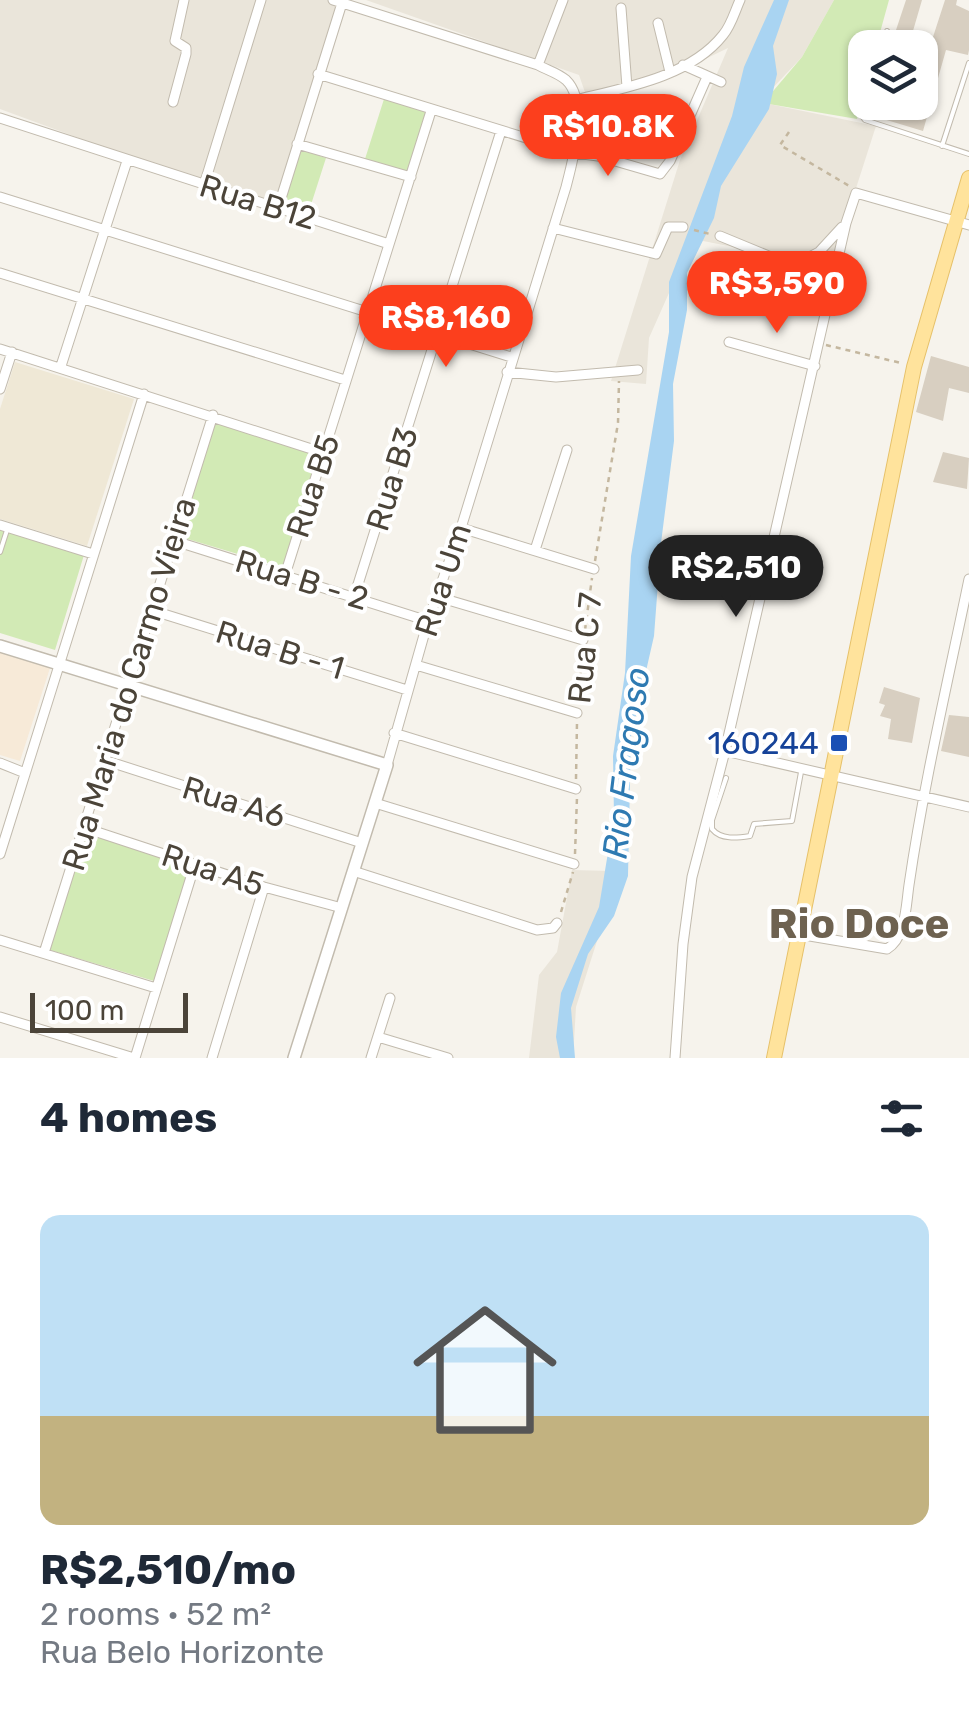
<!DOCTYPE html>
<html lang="en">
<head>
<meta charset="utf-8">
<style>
  :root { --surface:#fff; --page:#f2f2f3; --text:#1f2937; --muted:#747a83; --line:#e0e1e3; --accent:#fc3f1d }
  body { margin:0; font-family:Rubik,sans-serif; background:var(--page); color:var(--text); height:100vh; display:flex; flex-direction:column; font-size:38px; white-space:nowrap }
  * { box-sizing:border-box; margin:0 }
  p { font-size:32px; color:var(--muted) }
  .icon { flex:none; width:55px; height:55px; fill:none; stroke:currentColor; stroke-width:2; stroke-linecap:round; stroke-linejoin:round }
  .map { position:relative; height:1058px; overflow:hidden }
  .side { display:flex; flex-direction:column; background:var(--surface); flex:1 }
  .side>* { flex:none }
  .fabs { position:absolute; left:848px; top:30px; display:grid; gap:20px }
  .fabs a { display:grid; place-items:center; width:90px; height:90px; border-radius:20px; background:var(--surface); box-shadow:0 2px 8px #0004; font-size:50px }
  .scale { position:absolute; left:30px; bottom:25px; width:158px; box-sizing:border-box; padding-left:10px; border:5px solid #4b4439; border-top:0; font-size:28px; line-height:35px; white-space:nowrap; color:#4b4439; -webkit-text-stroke:8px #fff; paint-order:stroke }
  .price { position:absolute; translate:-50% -85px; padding:0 22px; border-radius:35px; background:var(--accent); color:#fff; font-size:32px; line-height:65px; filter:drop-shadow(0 2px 5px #0008) }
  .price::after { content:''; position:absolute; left:50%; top:60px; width:30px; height:22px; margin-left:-15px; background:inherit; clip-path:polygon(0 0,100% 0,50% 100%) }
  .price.active { background:#222; color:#fff }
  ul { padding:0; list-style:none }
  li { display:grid; align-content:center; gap:20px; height:530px; padding:0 40px }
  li+li { border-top:2px solid var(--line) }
  li span { display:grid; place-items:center; height:310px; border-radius:20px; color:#555 }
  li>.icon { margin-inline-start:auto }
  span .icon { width:180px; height:180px; fill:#fffc; stroke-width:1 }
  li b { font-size:42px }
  h2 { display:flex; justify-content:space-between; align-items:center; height:120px; padding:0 40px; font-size:42px }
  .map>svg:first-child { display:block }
  .residential { fill:#eae5da }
  .commercial { fill:#f7ead8 }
  .education { fill:#efe8d6 }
  .green { fill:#d2eab5 }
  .water { fill:#a9d4f2 }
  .building { fill:#d8cfc1 }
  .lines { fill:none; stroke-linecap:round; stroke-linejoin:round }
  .service-casing { stroke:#c2bbae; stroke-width:6 }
  .minor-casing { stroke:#c2bbae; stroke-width:11 }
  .tertiary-casing { stroke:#c2bbae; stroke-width:14 }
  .primary-casing { stroke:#e6c16a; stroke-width:16 }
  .path { stroke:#c4b79f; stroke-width:2.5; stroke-dasharray:5 5; stroke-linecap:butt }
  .service { stroke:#fff; stroke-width:4 }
  .minor { stroke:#fff; stroke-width:9 }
  .tertiary { stroke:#fff; stroke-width:11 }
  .primary { stroke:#ffe39c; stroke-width:14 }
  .transit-dot { fill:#1a4fb4; stroke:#fff; stroke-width:4 }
  .labels { text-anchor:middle; stroke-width:8; stroke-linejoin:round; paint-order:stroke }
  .street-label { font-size:32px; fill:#4b4439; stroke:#fff }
  .transit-label { font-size:32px; fill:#164399; stroke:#fff; text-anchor:end }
  .water-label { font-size:35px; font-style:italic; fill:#2e7ab2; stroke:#fff }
  .district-label { font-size:42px; font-weight:bold; fill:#6e6250; stroke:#fff }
</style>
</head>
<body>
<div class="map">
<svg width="969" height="1058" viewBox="0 0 969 1058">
  <rect width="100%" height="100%" fill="#f6f3ec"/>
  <path class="residential" d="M0 0H347L280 212 0 109Z
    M366 0H834L802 57 767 94 764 103 876 126 831 266 693 239 649 338 646 384 611 381 680 160 728 48 676 73 587 98 579 75Z
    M572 870 611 871 604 919 576 1007 573 1058H529L539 975 557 952Z"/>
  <path class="commercial" d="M0 651 50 668 20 761 0 755Z"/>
  <path class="education" d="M15 362 134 399 87 546 0 519V409Z"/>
  <path class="green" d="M834 0H889L876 47 865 48V88L857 119 763 103 802 57Z
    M384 99 426 112 407 172 365 159Z
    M300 149 326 158 308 214 281 206Z
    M215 419 319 451 284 568 181 537Z
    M0 529 84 555 55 650 0 633Z
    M86 831 191 863 154 981 50 950Z"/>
  <path class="water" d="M774 0H789L773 46 777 74 769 109 721 186 714 218 687 273V310L673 384 674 441 661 543 654 636 631 737 628 876 614 916 588 954 571 1008 575 1058H560L556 1037 561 993 599 907 614 816 613 756 625 673 631 556 669 332V282L732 116 744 67Z"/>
  <path class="building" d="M906 0H922L908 48H890Z
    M945 0H957L956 5 969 11V50L968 55 946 50 923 131 870 115 875 102H891L910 109 912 102H920V77Z
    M931 356 969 367V393L949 388 943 421 916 412Z
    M943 452 969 458 967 489 933 482Z
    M884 687 920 698 912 743 888 739 891 719 880 716 885 705 879 703Z
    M949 715 969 717V757L941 751Z"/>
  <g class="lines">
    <defs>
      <path id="service" d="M882 48 887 31
        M865 100 861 115 865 120 969 154
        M942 146 969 63
        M0 552 8 527
        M726 778 712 820V829C721 840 737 838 750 836L754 824 792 821 801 772"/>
      <path id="minor" d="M333 0 538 65C547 70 558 73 566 80 589 102 573 160 566 187L461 528 428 621 387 765
        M621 8 627 87
        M658 23 670 72
        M538 65 563 0
        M683 65 721 82
        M318 74 575 153 598 156 660 174 670 161 707 77
        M575 100C624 88 690 77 723 35 731 26 735 11 740 0
        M173 102 186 54V48L175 41 184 0
        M0 118 389 244
        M297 144 411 177
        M204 185 261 0
        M0 197 511 357
        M278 208 342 3
        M553 228 656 254 668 227H683
        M720 236 771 257 835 273
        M798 263 819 252 842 227
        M0 273 345 380
        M729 342 815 366
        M0 349 324 453
        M61 366 127 161
        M507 372 556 377 638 370
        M0 389 12 352
        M0 525 93 554
        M461 528 594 569
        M175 541 428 621
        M535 550 567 450
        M285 575 431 111
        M354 597 501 131
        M438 597 583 640
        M154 611 407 690
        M416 665 577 713
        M394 733 576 789
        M725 751 969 807
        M107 761 362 843
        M0 763 25 773
        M375 803 574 864
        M85 828 264 887 342 908
        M0 854 144 394
        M353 871 537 930 553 928 557 923
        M798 934 887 949C906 938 906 905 909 885 924 782 948 681 969 579
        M0 940 156 988
        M44 953 213 415
        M0 1017 134 1058
        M378 1037 448 1058
        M135 1058 195 864
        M212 1058 264 887
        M371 1058 390 998
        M675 1058 683 944 692 877 725 751 846 223 856 193 969 225"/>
      <path id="tertiary" d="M0 646 387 765 294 1058"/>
      <path id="primary" d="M774 1058 914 367 969 178"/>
    </defs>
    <use href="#service" class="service-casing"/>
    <use href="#minor" class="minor-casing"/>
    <use href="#tertiary" class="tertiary-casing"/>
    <use href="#primary" class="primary-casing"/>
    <path class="path" d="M789 132 780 145 851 187
      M694 230 710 234
      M826 345 901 363
      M595 561 618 423 619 381
      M585 630 592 578
      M578 704 583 648
      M576 779 577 722
      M575 854 577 797
      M561 912 573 872"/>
    <use href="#service" class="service"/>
    <use href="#minor" class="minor"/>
    <use href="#tertiary" class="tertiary"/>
    <use href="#primary" class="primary"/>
  </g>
  <rect class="transit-dot" x="829" y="733" width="20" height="20" rx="5"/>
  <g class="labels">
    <g class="street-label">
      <text transform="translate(258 202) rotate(17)" y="11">Rua B12</text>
      <text transform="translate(392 479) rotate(-73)" y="11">Rua B3</text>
      <text transform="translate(313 486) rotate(-72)" y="11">Rua B5</text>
      <text transform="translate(302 580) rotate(17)" y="11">Rua B - 2</text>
      <text transform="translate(443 580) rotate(-72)" y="11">Rua Um</text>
      <text transform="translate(585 648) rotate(-84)" y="11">Rua C 7</text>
      <text transform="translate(280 650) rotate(17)" y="11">Rua B - 1</text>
      <text transform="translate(129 684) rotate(-73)" y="11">Rua Maria do Carmo Vieira</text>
      <text transform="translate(234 802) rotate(17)" y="11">Rua A6</text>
      <text transform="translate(213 870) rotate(18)" y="11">Rua A5</text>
    </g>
    <g class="transit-label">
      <text x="819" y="754">160244</text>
    </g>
    <g class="water-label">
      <text transform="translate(626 763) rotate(-83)" y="12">Rio Fragoso</text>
    </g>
    <g class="district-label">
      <text x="859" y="938">Rio Doce</text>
    </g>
  </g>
</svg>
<div class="fabs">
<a><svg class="icon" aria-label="layers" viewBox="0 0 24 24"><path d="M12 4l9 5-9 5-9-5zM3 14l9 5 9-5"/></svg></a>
</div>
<div class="scale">100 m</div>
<b class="price" style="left:608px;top:179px">R$10.8K</b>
<b class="price" style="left:777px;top:336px">R$3,590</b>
<b class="price" style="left:446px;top:370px">R$8,160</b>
<b class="price active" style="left:736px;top:620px">R$2,510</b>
</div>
<section class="side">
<h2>4 homes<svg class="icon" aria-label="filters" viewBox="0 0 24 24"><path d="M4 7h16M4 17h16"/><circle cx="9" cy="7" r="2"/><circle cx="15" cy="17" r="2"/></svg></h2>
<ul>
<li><span style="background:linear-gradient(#bfe0f5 65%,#c2b280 0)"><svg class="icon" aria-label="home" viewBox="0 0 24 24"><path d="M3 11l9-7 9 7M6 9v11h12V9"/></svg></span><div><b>R$2,510/mo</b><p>2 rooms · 52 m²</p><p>Rua Belo Horizonte</p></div></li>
</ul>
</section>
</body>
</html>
